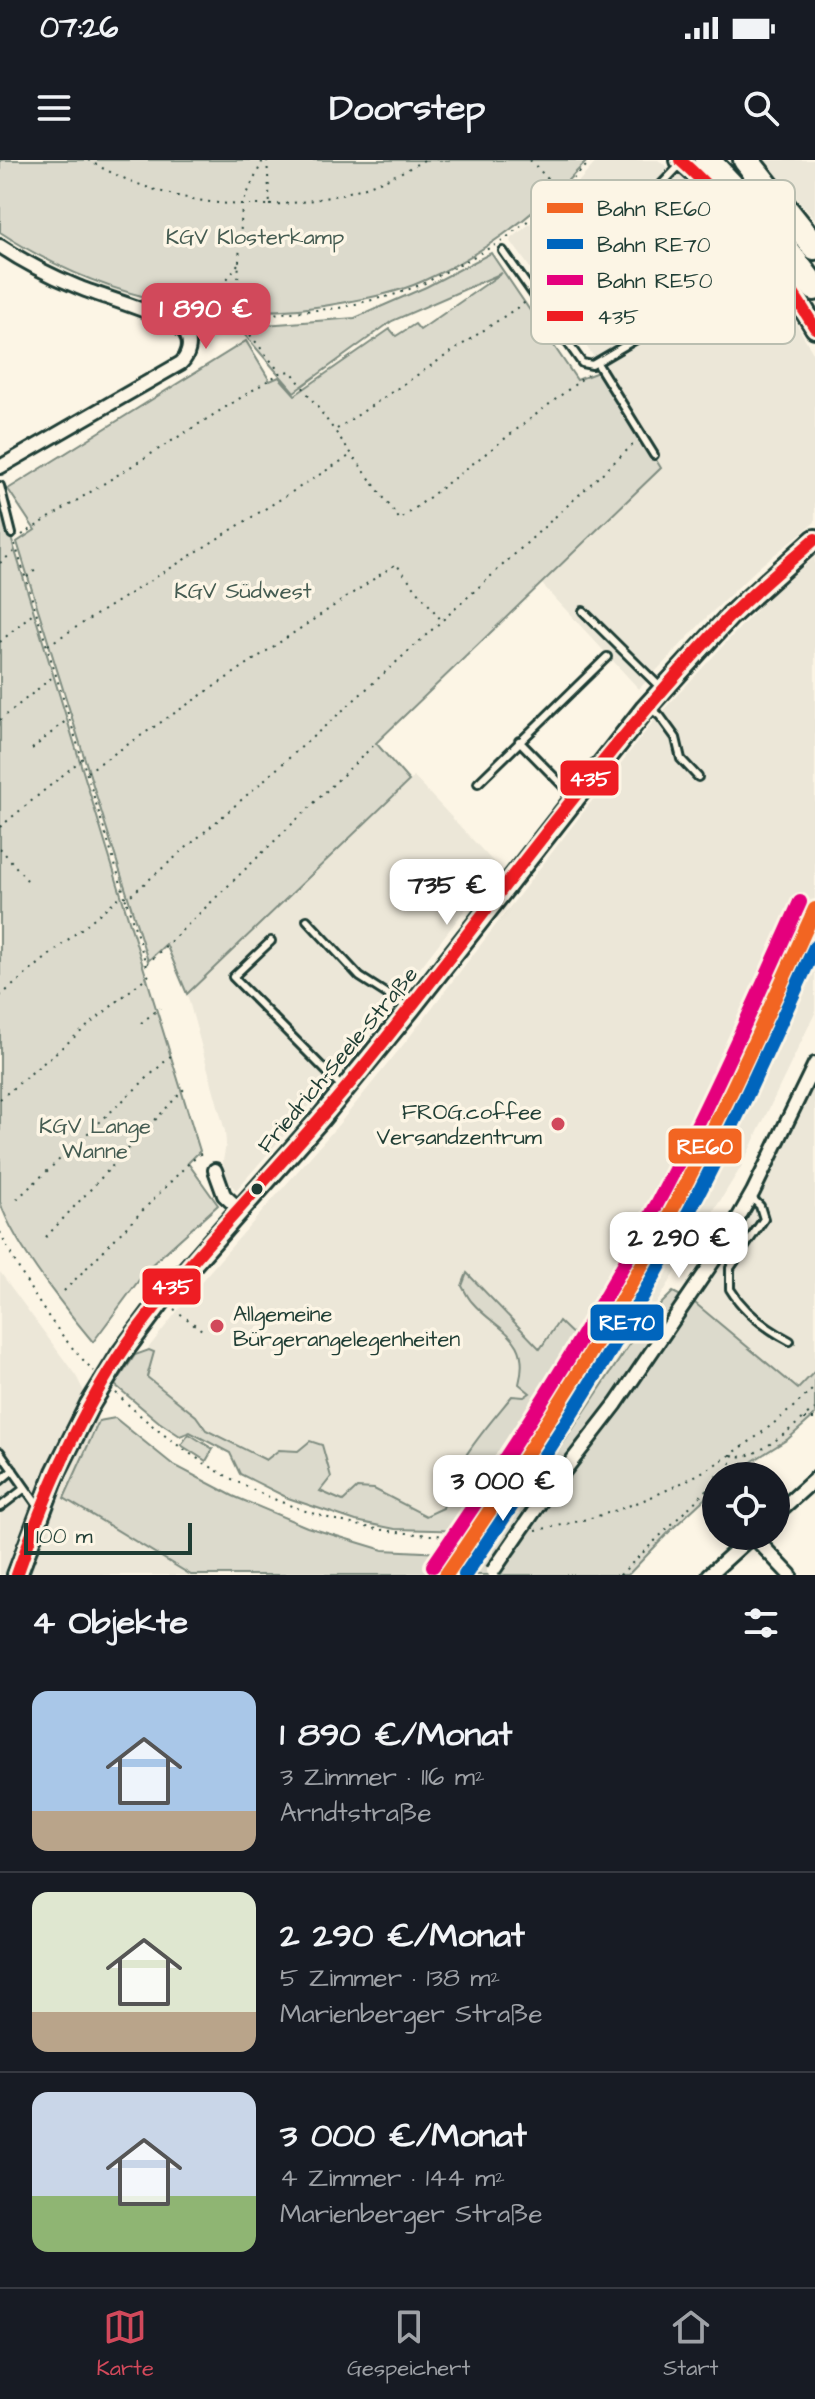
<!DOCTYPE html>
<html lang="de">
<head>
<meta charset="utf-8">
<style>
  :root { --surface:#171b24; --page:#242831; --text:#f1f3f6; --muted:#9ea1a6; --line:#363941; --accent:#d1495b }
  body { margin:0; font-family:"Architects Daughter",sans-serif; background:var(--page); color:var(--text); height:100vh; display:flex; flex-direction:column; font-size:30px; white-space:nowrap }
  * { box-sizing:border-box; margin:0 }
  p { font-size:26px; color:var(--muted) }
  .icon { flex:none; width:44px; height:44px; fill:none; stroke:currentColor; stroke-width:2; stroke-linecap:round; stroke-linejoin:round }
  .map { position:relative; height:1415px; overflow:hidden }
  .panel { display:flex; flex-direction:column; background:var(--surface); flex:1 }
  .panel>* { flex:none }
  .buttons { position:absolute; left:702px; top:1302px; display:grid; gap:16px }
  .buttons a { display:grid; place-items:center; width:88px; height:88px; border-radius:50%; background:var(--surface); box-shadow:0 4px 12px #0003; font-size:40px }
  .scale { position:absolute; left:24px; bottom:20px; width:168px; box-sizing:border-box; padding-left:8px; border:4px solid #1f3d34; border-top:0; font-size:22px; line-height:28px; white-space:nowrap; color:#1f3d34; -webkit-text-stroke:6px #fcf5e5; paint-order:stroke }
  .price { position:absolute; translate:-50% -68px; padding:0 18px; border-radius:16px; background:#fff; color:#222; font-size:26px; line-height:52px; filter:drop-shadow(0 2px 4px #0008) }
  .price::after { content:''; position:absolute; left:50%; top:48px; width:24px; height:18px; margin-left:-12px; background:inherit; clip-path:polygon(0 0,100% 0,50% 100%) }
  .price.active { background:var(--accent); color:#fff }
  ul { padding:0; list-style:none }
  li { display:flex; align-items:center; gap:24px; height:200px; padding:0 32px }
  li+li { border-top:2px solid var(--line) }
  li span { display:grid; place-items:center; flex:none; width:224px; height:160px; border-radius:16px; color:#555 }
  li>.icon { margin-inline-start:auto }
  span .icon { width:96px; height:96px; fill:#fffc; stroke-width:1 }
  li b { font-size:34px }
  h2 { display:flex; justify-content:space-between; align-items:center; height:96px; padding:0 32px; font-size:34px }
  .status { display:flex; justify-content:space-between; align-items:center; height:56px; padding:0 40px; background:var(--surface); direction:ltr }
  .status svg { height:22px; fill:currentColor }
  header { display:flex; justify-content:space-between; align-items:center; height:104px; padding:0 32px; background:var(--surface); font-size:36px; font-weight:700 }
  .tabs { display:flex; justify-content:space-around; align-items:center; height:112px; border-top:2px solid var(--line); background:var(--surface); font-size:22px; color:var(--muted) }
  .tabs a { display:grid; justify-items:center; gap:4px }
  .tabs .active { color:var(--accent) }
  .map>svg:first-child { display:block }
  .built { fill:#ece7d8 }
  .green { fill:#dcdacc; stroke:#7e8c80; stroke-width:2 }
  .lines { fill:none; stroke-linecap:round; stroke-linejoin:round }
  .lane-casing { stroke:#1f3d34; stroke-width:12 }
  .street-casing { stroke:#1f3d34; stroke-width:18 }
  .secondary-casing { stroke:#1f3d34; stroke-width:24 }
  .highway-casing { stroke:#1f3d34; stroke-width:30 }
  .path { stroke:#1f3d34; stroke-width:2; stroke-dasharray:2 6; stroke-linecap:butt }
  .lane { stroke:#fcf5e5; stroke-width:6 }
  .street { stroke:#fcf5e5; stroke-width:12 }
  .secondary { stroke:#fcf5e5; stroke-width:18 }
  .highway { stroke:#fcf5e5; stroke-width:24 }
  .rail { stroke:#1f3d34; stroke-width:3 }
  .street-bridge-casing { stroke:#1f3d34; stroke-width:18; stroke-linecap:butt }
  .secondary-bridge-casing { stroke:#1f3d34; stroke-width:24; stroke-linecap:butt }
  .street-bridge { stroke:#fcf5e5; stroke-width:12 }
  .secondary-bridge { stroke:#fcf5e5; stroke-width:18 }
  .bus-1-casing { stroke:#fcf5e5; stroke-width:18 }
  .bus-1 { stroke:#ee1d23; stroke-width:12 }
  .rail-1-casing { stroke:#fcf5e5; stroke-width:20 }
  .rail-2-casing { stroke:#fcf5e5; stroke-width:20 }
  .rail-3-casing { stroke:#fcf5e5; stroke-width:20 }
  .rail-1 { stroke:#f26522; stroke-width:14 }
  .rail-2 { stroke:#0065bd; stroke-width:14 }
  .rail-3 { stroke:#e5007d; stroke-width:14 }
  .poi-dot { fill:#d1495b; stroke:#fcf5e5; stroke-width:3 }
  .bus-dot { fill:#1f3d34; stroke:#fcf5e5; stroke-width:3 }
  .labels { text-anchor:middle; stroke-width:7; stroke-linejoin:round; paint-order:stroke }
  .park-label { font-size:22px; fill:#455c52; stroke:#fcf5e5 }
  .street-label { font-size:22px; fill:#1f3d34; stroke:#fcf5e5 }
  .poi-label { font-size:22px; fill:#1f3d34; stroke:#fcf5e5; text-anchor:end }
  .key { fill:#fcf5e5; stroke:#babeb0; stroke-width:2 }
  .key-label { font-size:22px; fill:#1f3d34 }
  .line-badge { stroke:#fcf5e5; stroke-width:3 }
  .badge-label { font-size:22px; text-anchor:middle; font-weight:bold; fill:#fff }
</style>
</head>
<body>
<div class="status"><b>07:26</b><svg viewBox="0 0 49 12"><path d="M0 12V9h3v3zM5 12V6h3v6zM10 12V3h3v9zM15 12V0h3v12zM26 1h20v11H26zM47 4h2v5h-2z"/></svg></div>
<header><svg class="icon" aria-label="menu" viewBox="0 0 24 24"><path d="M4 6h16M4 12h16M4 18h16"/></svg>Doorstep<svg class="icon" aria-label="search" viewBox="0 0 24 24"><circle cx="10" cy="10" r="6"/><path d="M15 15l6 6"/></svg></header>
<div class="map">
<svg width="815" height="1415" viewBox="0 0 815 1415">
  <rect width="100%" height="100%" fill="#fcf5e5"/>
  <filter id="ink" filterUnits="userSpaceOnUse"><feTurbulence type="fractalNoise" baseFrequency=".0125" numOctaves="2"/><feDisplacementMap in="SourceGraphic" scale="16" xChannelSelector="R" yChannelSelector="G"/><feConvolveMatrix kernelMatrix="1 2 1 2 8 2 1 2 1" color-interpolation-filters="sRGB"/></filter>
  <g filter="url(#ink)">
    <path class="built" d="M598 0H658L688 22 727 65 777 128 815 197V362L759 407 708 456 639 529 542 424 661 308 647 277 604 203 594 197 510 80 572 29Z
      M763 0H815V59Z
      M815 397V853L741 1007 648 1157 472 1415H442L470 1373 448 1361 380 1357 251 1302 128 1214 197 1126 339 964 407 880 656 558 774 431Z
      M414 617 498 707 342 909 236 1030 225 1018 223 1001 226 984 225 971 187 834Z
      M815 918V1211L798 1230 695 1143 745 1063Z
      M0 1112 76 1216 99 1261 64 1338 190 1415H0Z"/>
    <path class="green" d="M0 0H588C540 51 488 92 423 121 399 132 373 137 347 142 225 166 104 141 0 72Z
      M491 93 577 220 598 212 622 244 661 308 376 583 409 621 187 834 166 784 148 801 17 382 35 370 8 329 246 181 270 221 279 217 295 235 390 169 396 176 415 164 420 170 502 113 392 161 294 232 238 167 355 158 426 127Z
      M0 342 200 991 188 1003 218 1045 148 1108 93 1182C63 1146 14 1085 0 1042Z
      M467 1113 540 1189 559 1161 585 1186 469 1371 395 1369 356 1361 288 1338 240 1314 230 1293 190 1272 180 1276 159 1262 115 1225 135 1195 149 1190 154 1192 147 1217 196 1256 206 1270 266 1300 279 1290 298 1291 310 1281 322 1285 331 1317 320 1331 343 1341 357 1328 374 1329 426 1356 443 1348C452 1305 485 1269 512 1236L524 1237 530 1233 519 1224C532 1175 497 1172 472 1142 468 1138 465 1131 462 1126Z
      M673 1132 695 1143 798 1229 815 1211V1255L788 1279 729 1316H716V1328L671 1370 628 1415H475L648 1157Z
      M115 1258 172 1304 233 1336 307 1367 383 1390 442 1393 427 1415H191L64 1338 99 1261Z
      M189 1274 213 1289 206 1301 181 1285Z"/>
    <g class="lines">
      <defs>
        <path id="lane" d="M680 47C699 73 713 93 747 73
          M503 91 582 203 592 205 769 101
          M571 92 661 25 680 5
          M597 203 654 295
          M0 326 12 374
          M583 451 662 529
          M650 548 660 556 676 578 681 599 698 617
          M519 581 573 636
          M478 623 607 497
          M307 760 360 817 407 847
          M271 781 233 817 342 927
          M751 1037 760 1046 764 1059 730 1108V1129C744 1152 767 1169 790 1181
          M0 1292 38 1346
          M0 1321 13 1310
          M0 1347 25 1328"/>
        <path id="street" d="M0 86C24 102 51 116 78 127 101 137 174 156 186 174 192 184 188 196 181 203L0 307
          M215 1010 224 1035 240 1050
          M544 1337 616 1244 716 1097 753 1032 815 904
          M776 1354 815 1319
          M753 1376 790 1415
          M709 1415 752 1376"/>
        <path id="secondary" d="M680 0C736 48 778 104 815 168
          M121 1194 165 1135 320 959 410 849 645 549 730 456 815 379
          M17 1415 56 1312 89 1246"/>
        <path id="highway" d="M707 0 761 57 815 128
          M746 0 815 87"/>
      </defs>
      <use href="#lane" class="lane-casing"/>
      <use href="#street" class="street-casing"/>
      <use href="#secondary" class="secondary-casing"/>
      <use href="#highway" class="highway-casing"/>
      <path class="path" d="M88 0C135 28 187 42 242 45L263 0
        M267 0 270 45H242L236 157 279 211
        M530 0 560 32
        M270 45C326 41 375 29 424 0
        M501 82 544 48 592 0
        M157 142 236 157 339 148 397 134 425 123 495 85
        M189 159 211 141 238 104
        M337 269 527 141
        M22 375 280 213 291 211 400 360 587 215
        M15 384 147 807
        M0 403 16 390
        M27 417 37 409
        M0 482 35 451
        M48 485 351 295
        M0 560 55 515
        M32 589 68 559
        M87 612 396 404 442 461
        M0 667 81 600
        M0 688 27 720
        M125 740C300 592 468 438 636 282
        M147 804 373 586
        M0 836 122 735
        M141 863 160 848
        M0 939 149 815
        M17 1039 174 893
        M0 1072C24 1122 54 1172 94 1211
        M46 1077 185 928
        M64 1131 188 1004 204 991
        M174 1149 202 1170
        M116 1233C221 1336 355 1386 502 1374
        M804 1259H815
        M732 1295C754 1305 796 1263 815 1249
        M721 1316 731 1305V1294
        M536 1370C645 1352 736 1303 815 1227
        M620 1415 716 1321"/>
      <use href="#lane" class="lane"/>
      <use href="#street" class="street"/>
      <use href="#secondary" class="secondary"/>
      <use href="#highway" class="highway"/>
      <path class="rail" d="M465 1415C536 1311 609 1208 669 1098 723 998 768 893 815 790"/>
      <defs>
        <path id="street-bridge" d="M493 1411 544 1337"/>
        <path id="secondary-bridge" d="M89 1246 121 1194"/>
      </defs>
      <use href="#street-bridge" class="street-bridge-casing"/>
      <use href="#secondary-bridge" class="secondary-bridge-casing"/>
      <use href="#street-bridge" class="street-bridge"/>
      <use href="#secondary-bridge" class="secondary-bridge"/>
      <defs>
        <path id="bus-1" d="M680 0C735 49 777 105 815 168
          M17 1415C48 1325 88 1232 148 1156 214 1071 292 995 360 911 482 760 594 600 727 459 754 431 786 405 815 379"/>
      </defs>
      <use href="#bus-1" class="bus-1-casing"/>
      <use href="#bus-1" class="bus-1"/>
      <defs>
        <path id="rail-1" d="M446 1415C527 1297 605 1176 672 1050 724 952 769 850 815 749"/>
        <path id="rail-2" d="M465 1415C544 1299 621 1181 686 1057 733 969 773 878 815 787"/>
        <path id="rail-3" d="M433 1406C513 1289 590 1170 657 1044 709 946 754 844 800 742"/>
      </defs>
      <use href="#rail-1" class="rail-1-casing"/>
      <use href="#rail-2" class="rail-2-casing"/>
      <use href="#rail-3" class="rail-3-casing"/>
      <use href="#rail-1" class="rail-1"/>
      <use href="#rail-2" class="rail-2"/>
      <use href="#rail-3" class="rail-3"/>
    </g>
  </g>
  <g class="poi-dot">
    <circle cx="558" cy="964" r="8"/>
    <circle cx="217" cy="1166" r="8"/>
  </g>
  <circle class="bus-dot" cx="257" cy="1029" r="7"/>
  <g class="labels">
    <g class="park-label">
      <text x="255" y="84">KGV Klosterkamp</text>
      <text x="243" y="438">KGV Südwest</text>
      <text x="95" y="973">KGV Lange<tspan x="95" dy="25">Wanne</tspan></text>
    </g>
    <g class="street-label">
      <text transform="translate(337 899) rotate(-50)" y="8">Friedrich-Seele-Straße</text>
    </g>
    <g class="poi-label">
      <text x="542" y="959">FROG.coffee<tspan x="542" dy="25">Versandzentrum</tspan></text>
      <text x="233" y="1161" text-anchor="start">Allgemeine<tspan x="233" dy="25">Bürgerangelegenheiten</tspan></text>
    </g>
  </g>
  <rect x="531" y="20" width="264" height="164" rx="12" class="key"/>
  <rect x="547" y="43" width="36" height="10" fill="#f26522"/>
  <rect x="547" y="79" width="36" height="10" fill="#0065bd"/>
  <rect x="547" y="115" width="36" height="10" fill="#e5007d"/>
  <rect x="547" y="151" width="36" height="10" fill="#ee1d23"/>
  <g class="key-label">
    <text x="597" y="56">Bahn RE60</text>
    <text x="597" y="92">Bahn RE70</text>
    <text x="597" y="128">Bahn RE50</text>
    <text x="597" y="164">435</text>
  </g>
  <g class="line-badge">
    <rect x="559" y="599" width="61" height="38" rx="8" fill="#ee1d23"/>
    <rect x="667" y="967" width="76" height="38" rx="8" fill="#f26522"/>
    <rect x="141" y="1107" width="61" height="39" rx="8" fill="#ee1d23"/>
    <rect x="589" y="1143" width="76" height="39" rx="8" fill="#0065bd"/>
  </g>
  <g class="badge-label">
    <text x="590" y="626">435</text>
    <text x="705" y="994">RE60</text>
    <text x="172" y="1134">435</text>
    <text x="627" y="1170">RE70</text>
  </g>
</svg>
<div class="buttons">
<a><svg class="icon" aria-label="locate" viewBox="0 0 24 24"><circle cx="12" cy="12" r="6"/><path d="M12 2v4M12 18v4M2 12h4M18 12h4"/></svg></a>
</div>
<div class="scale">100 m</div>
<b class="price active" style="left:206px;top:191px">1 890 €</b>
<b class="price" style="left:447px;top:767px">735 €</b>
<b class="price" style="left:679px;top:1120px">2 290 €</b>
<b class="price" style="left:503px;top:1363px">3 000 €</b>
</div>
<section class="panel">
<h2>4 Objekte<svg class="icon" aria-label="filters" viewBox="0 0 24 24"><path d="M4 7h16M4 17h16"/><circle cx="9" cy="7" r="2"/><circle cx="15" cy="17" r="2"/></svg></h2>
<ul>
<li><span style="background:linear-gradient(#a9c7e8 75%,#b9a48a 0)"><svg class="icon" aria-label="home" viewBox="0 0 24 24"><path d="M3 11l9-7 9 7M6 9v11h12V9"/></svg></span><div><b>1 890 €/Monat</b><p>3 Zimmer · 116 m²</p><p>Arndtstraße</p></div></li>
<li><span style="background:linear-gradient(#dfe7d0 75%,#b9a48a 0)"><svg class="icon" aria-label="home" viewBox="0 0 24 24"><path d="M3 11l9-7 9 7M6 9v11h12V9"/></svg></span><div><b>2 290 €/Monat</b><p>5 Zimmer · 138 m²</p><p>Marienberger Straße</p></div></li>
<li><span style="background:linear-gradient(#c9d6e8 65%,#8fb573 0)"><svg class="icon" aria-label="home" viewBox="0 0 24 24"><path d="M3 11l9-7 9 7M6 9v11h12V9"/></svg></span><div><b>3 000 €/Monat</b><p>4 Zimmer · 144 m²</p><p>Marienberger Straße</p></div></li>
</ul>
</section>
<nav class="tabs">
<a class="active"><svg class="icon" aria-label="map" viewBox="0 0 24 24"><path d="M3 6l6-2 6 2 6-2v14l-6 2-6-2-6 2zM9 4v14M15 6v14"/></svg>Karte</a>
<a><svg class="icon" aria-label="saved" viewBox="0 0 24 24"><path d="M7 4h10v16l-5-4-5 4z"/></svg>Gespeichert</a>
<a><svg class="icon" aria-label="home" viewBox="0 0 24 24"><path d="M3 11l9-7 9 7M6 9v11h12V9"/></svg>Start</a>
</nav>
</body>
</html>
